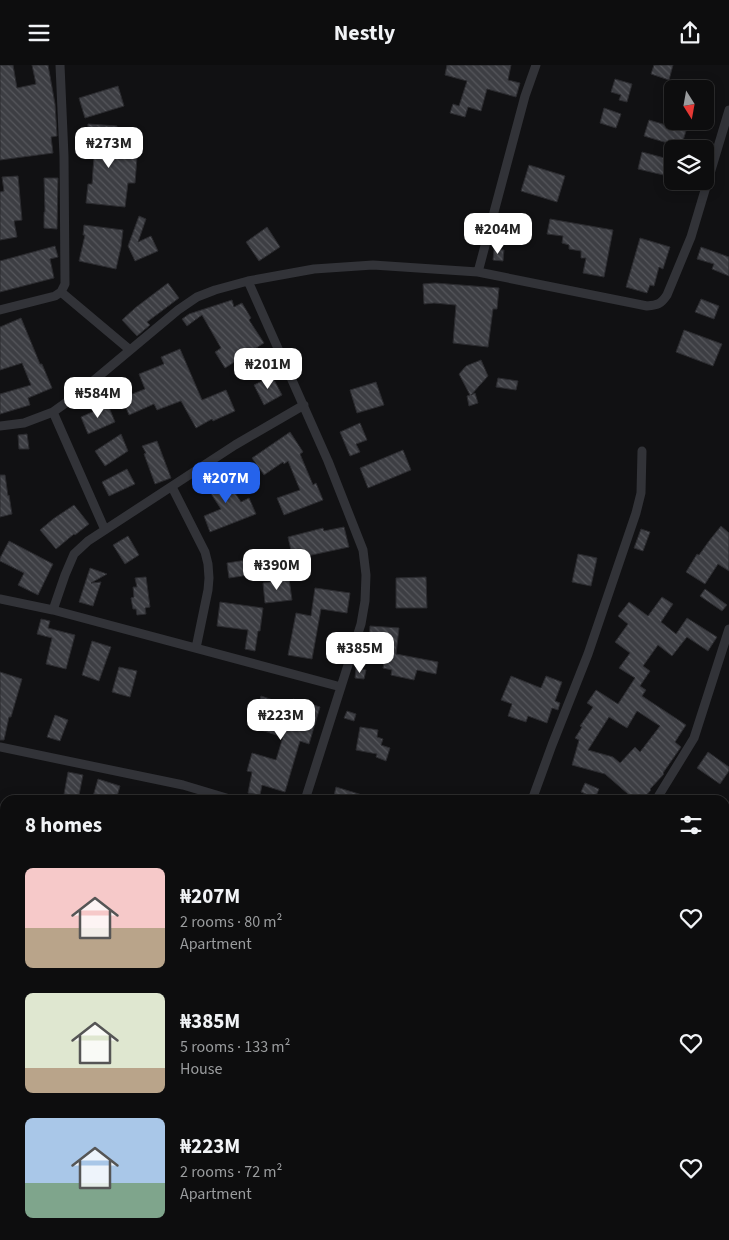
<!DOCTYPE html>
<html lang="en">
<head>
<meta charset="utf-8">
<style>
  :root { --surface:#0d0d0e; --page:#1b1b1c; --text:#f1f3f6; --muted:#9a9c9e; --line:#2d2d2e; --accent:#2563eb }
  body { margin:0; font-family:"Source Sans 3",sans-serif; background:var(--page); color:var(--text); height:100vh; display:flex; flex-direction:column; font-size:19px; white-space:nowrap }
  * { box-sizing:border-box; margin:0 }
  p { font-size:16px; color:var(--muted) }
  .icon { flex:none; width:28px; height:28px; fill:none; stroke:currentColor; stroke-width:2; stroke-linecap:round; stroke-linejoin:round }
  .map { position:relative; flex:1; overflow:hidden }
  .panel { position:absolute; left:0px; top:730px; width:730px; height:445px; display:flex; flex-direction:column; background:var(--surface); border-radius:15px 15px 0 0; box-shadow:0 2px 12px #0003,0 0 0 1px var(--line) }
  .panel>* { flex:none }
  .needle { width:32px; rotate:169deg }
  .fabs { position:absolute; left:664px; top:15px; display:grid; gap:10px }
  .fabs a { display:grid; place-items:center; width:50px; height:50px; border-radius:8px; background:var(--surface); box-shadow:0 2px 12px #0003,0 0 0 1px var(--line); font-size:25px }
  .price { position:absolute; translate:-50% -42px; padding:0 11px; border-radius:10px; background:#fff; color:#222; font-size:16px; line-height:32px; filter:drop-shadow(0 1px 2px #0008) }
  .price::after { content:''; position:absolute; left:50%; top:30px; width:15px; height:11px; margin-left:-8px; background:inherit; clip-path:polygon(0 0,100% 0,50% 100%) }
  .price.selected { background:var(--accent); color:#fff }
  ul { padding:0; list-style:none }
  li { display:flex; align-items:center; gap:15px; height:125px; padding:0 25px }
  li span { display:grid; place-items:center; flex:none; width:140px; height:100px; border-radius:8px; color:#555 }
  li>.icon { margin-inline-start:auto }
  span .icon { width:60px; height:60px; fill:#fffc; stroke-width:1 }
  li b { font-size:21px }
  h2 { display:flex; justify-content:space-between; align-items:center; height:60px; padding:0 25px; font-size:21px }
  header { display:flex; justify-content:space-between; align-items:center; height:65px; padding:0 25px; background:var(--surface); font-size:22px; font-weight:700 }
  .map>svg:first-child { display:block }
  .building { fill:url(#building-back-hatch); stroke:#2b2b2f; fill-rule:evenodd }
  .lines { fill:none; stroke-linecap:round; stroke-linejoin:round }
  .minor { stroke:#323338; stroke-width:9 }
</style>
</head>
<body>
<header><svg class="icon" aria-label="menu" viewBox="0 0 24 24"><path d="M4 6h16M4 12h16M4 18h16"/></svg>Nestly<svg class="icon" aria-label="share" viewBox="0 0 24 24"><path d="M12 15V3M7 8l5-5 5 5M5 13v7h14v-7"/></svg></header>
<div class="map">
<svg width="729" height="1175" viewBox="0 0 729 1175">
  <defs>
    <pattern id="building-back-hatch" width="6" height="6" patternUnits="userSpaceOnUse" patternTransform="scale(1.25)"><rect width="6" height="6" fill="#3d3e43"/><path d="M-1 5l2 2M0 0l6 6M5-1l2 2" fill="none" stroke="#56575c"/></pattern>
  </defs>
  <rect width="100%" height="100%" fill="#111113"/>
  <path class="building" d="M0 0H13L17 23 36 19 32 0H48L55 39 57 71 51 72 53 88 0 95Z
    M447 0H511L508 15 520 18 516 32 487 24 481 46 468 42 465 52 450 48 453 39 459 41 467 16 445 10Z
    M654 0H673L669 15 651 9Z
    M615 14 632 19 627 37 619 35 621 30 611 27Z
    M118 21 124 41 85 53 79 33Z
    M604 43 621 49 616 63 600 58Z
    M649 55 686 66 681 82 644 71Z
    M88 59 117 61 115 91 137 92 135 118H128L125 142 86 138 88 119H92L95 77H87Z
    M642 87 672 95V112L638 104Z
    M529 100 565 111 557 137 521 126Z
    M18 111 22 155 14 156 17 172 0 175V127L4 126 2 112Z
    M44 113H58L57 164 44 163V147H45Z
    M139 151 146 154 138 177 151 171 158 186 135 196 128 181Z
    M550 154 613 165 604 212 583 208 586 193H581V186L569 184V180L562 178 563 171 547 169Z
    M84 160 123 165 121 182 116 204 79 196 85 170H83Z
    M267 162 280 182 259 196 246 177Z
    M640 173 670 182 663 204 659 202 654 221 650 220 647 228 626 222Z
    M55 181 58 192 50 194 54 213 0 227V196Z
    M701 182 729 192V211L712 204 714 199 697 194Z
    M494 184 504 185 503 196 493 195Z
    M168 218 179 233 147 257 150 260 137 271 122 255 135 243Z
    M435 218 499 223 497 244H493L488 282 453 278 456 240 434 238 424 239 423 219Z
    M701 234 719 241 714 254 695 247Z
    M232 235 234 242 242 238 251 253 249 255 264 278 225 303 215 287 221 283 202 250 187 261 182 254 189 249Z
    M21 253 40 299H42L52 323 28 333 30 340 0 349V329L31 320 22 298 0 305V262Z
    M684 265 722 279 713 301 676 287Z
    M180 284 202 335 226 325 235 346 213 356 212 354 196 363 181 336 157 345 154 339 129 350 122 333 145 324 139 309 164 299 161 292Z
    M481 295 488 311 471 330 475 328 478 338 469 341 467 331 470 330 459 309 466 301Z
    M272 311 282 330 264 340 254 320Z
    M498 313 518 316 516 325 496 322Z
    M376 317 384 340 357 348 350 325Z
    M108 340 115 357 88 369 81 352Z
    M360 358 367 375 356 379 360 387 350 391 340 367Z
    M290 367 303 387 300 389 313 420 316 418 323 435 284 450 277 433 300 425 288 396 284 399 283 397 264 410 252 393Z
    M27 369 29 384H19L18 370Z
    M121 369 128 386 105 401 95 386Z
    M157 376 171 413 155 419 144 389 146 388 142 381Z
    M403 385 411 405 368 423 360 403Z
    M127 404 135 419 109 431 102 417Z
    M221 407 241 437 249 433 256 449 210 467 204 451 221 444 204 418Z
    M0 410H5L8 431 9 430 12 449 0 452Z
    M74 440 89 459 75 470 74 469 56 484 40 465 53 454Z
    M721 461 729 468V506L718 499 705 519 686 507 697 489 699 490 709 476Z
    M344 462 349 482 293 494 288 472 323 463 324 466Z
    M641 464 650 467 643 486 634 483Z
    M128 471 139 490 125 499 113 480Z
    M9 476 53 499 38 530 18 520 24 508 0 496V493Z
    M578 489 597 493 591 521 572 517Z
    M260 493 262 508 229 513 227 498Z
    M90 503 107 509 91 518 101 517 93 541 79 537Z
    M146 512 150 542 145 543 146 549 137 550 136 544H133L131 533 134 532 133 522H137L135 513Z
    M426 512 427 543H396V513Z
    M289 514 292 535 265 538 263 518Z
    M315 523 350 528 347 548 321 544 312 594 288 590 296 548 311 551Z
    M705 524 727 540 722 546 700 531Z
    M662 532 673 539 661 557 676 569 687 553 717 572 708 586 687 572 672 591 658 580 643 601 650 606 640 621 646 625 642 631 686 660 675 677 681 682 663 708 664 709 650 724 651 725 642 735H635L605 709 572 700 579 675 575 673 582 662 580 661 593 642 587 638 596 625 618 639 635 613 619 603 630 588 615 577 628 559 618 551 629 537 648 551ZM637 646 660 661 640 687 635 682 620 698 613 692 588 685 609 652 627 663Z
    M220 537 263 543 260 566H258L255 586 245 584 248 565 217 561Z
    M41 554 50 556 48 563 75 570 66 604 46 599 52 573 37 569Z
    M370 561 399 563 396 589 438 597 436 609 417 605 414 615 391 610 392 605 383 603 388 580 369 578Z
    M92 576 111 582 99 616 82 610Z
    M119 602 137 606 130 632 112 627Z
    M356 603 366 605 364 614 355 613Z
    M0 607 22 614 11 652H9L4 675H0Z
    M511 611 541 623 546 611 562 617 555 636 560 638 558 645 552 643 547 658 528 651 526 657 508 651 512 639 501 635Z
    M261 631 291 641 293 634 320 642 309 679 300 676 285 727 262 720 260 730 248 728 252 707 247 706 252 688 276 695 283 672 251 662Z
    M347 646 356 649 354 656 344 653Z
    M55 650 68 655 60 676 47 672Z
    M360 662 378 665 377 672 383 674 381 680 390 683 386 696 376 692 377 689 356 685Z
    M708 687 729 702V706L720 719 697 703Z
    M68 707 83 710 78 735H63Z
    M98 714 120 721 116 735H92Z
    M585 718 599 724 595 733 581 727Z
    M336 722 372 733V735H333Z"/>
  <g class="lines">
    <path class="minor" d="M478 207 525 31 536 0
      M248 216 328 396 363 485 366 510 365 536 361 559 305 735
      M61 227 130 285
      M0 245 55 231 61 227 65 219 64 91 60 0
      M53 347 105 465
      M0 361 24 358 53 347 74 332 178 245 197 232 215 225 248 216 314 204 373 200 478 207 647 241C658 240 661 239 667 230L691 172 729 45
      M172 422 205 487 208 499 209 513 208 525 196 583
      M0 534 53 545 341 622
      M53 545 65 510 74 489 88 476 235 380 304 340
      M0 682 183 720 233 735
      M532 735 552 680 588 589 636 448 641 428 642 386
      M656 735 694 673 729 564
      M0 752 5 753
      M725 828 729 824
      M0 867 5 868
      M0 978 5 980
      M725 1010 729 1012
      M0 1151 5 1153
      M63 1170 80 1175
      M107 1170 108 1175
      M226 1170V1175
      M327 1170V1175"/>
  </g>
</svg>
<div class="fabs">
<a><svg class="needle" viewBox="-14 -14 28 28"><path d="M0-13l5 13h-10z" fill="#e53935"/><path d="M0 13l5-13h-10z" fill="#9a9c9e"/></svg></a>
<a><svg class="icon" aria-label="layers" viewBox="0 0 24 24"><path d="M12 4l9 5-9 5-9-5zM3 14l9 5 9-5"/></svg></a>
</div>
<b class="price" style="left:109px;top:104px">₦273M</b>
<b class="price" style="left:498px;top:190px">₦204M</b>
<b class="price" style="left:268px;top:325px">₦201M</b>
<b class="price" style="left:98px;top:354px">₦584M</b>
<b class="price selected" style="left:226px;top:439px">₦207M</b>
<b class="price" style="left:277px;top:526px">₦390M</b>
<b class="price" style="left:360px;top:609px">₦385M</b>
<b class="price" style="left:281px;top:676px">₦223M</b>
<section class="panel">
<h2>8 homes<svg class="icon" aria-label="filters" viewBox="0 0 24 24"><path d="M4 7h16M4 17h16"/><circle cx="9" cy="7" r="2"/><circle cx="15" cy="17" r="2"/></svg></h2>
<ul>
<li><span style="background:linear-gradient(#f6c9c9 60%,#b9a48a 0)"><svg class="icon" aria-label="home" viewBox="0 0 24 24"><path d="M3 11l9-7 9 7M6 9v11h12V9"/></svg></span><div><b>₦207M</b><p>2 rooms · 80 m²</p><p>Apartment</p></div><svg class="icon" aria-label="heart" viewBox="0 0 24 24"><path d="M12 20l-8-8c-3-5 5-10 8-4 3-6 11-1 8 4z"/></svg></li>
<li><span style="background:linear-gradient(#dfe7d0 75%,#b9a48a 0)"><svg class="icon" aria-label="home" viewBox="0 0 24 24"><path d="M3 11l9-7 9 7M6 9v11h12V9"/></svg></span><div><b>₦385M</b><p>5 rooms · 133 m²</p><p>House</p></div><svg class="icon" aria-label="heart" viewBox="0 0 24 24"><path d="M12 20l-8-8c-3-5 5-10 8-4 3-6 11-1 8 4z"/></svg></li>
<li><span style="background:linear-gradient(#a9c7e8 65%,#7fa58c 0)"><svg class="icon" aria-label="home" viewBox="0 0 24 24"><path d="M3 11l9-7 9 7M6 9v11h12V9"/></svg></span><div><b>₦223M</b><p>2 rooms · 72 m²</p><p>Apartment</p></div><svg class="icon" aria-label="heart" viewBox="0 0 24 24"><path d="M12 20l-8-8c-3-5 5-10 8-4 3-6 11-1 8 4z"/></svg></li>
</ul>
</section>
</div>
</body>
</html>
